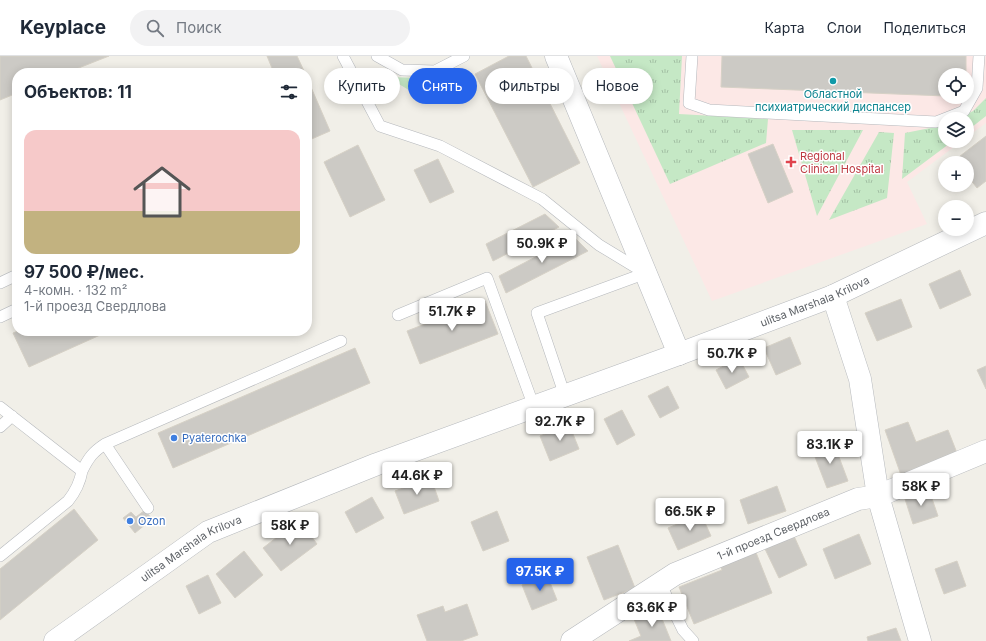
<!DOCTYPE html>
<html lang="ru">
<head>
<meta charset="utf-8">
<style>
  :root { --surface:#fff; --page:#f2f2f3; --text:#1f2937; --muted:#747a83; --line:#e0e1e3; --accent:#2563eb }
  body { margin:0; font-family:Inter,sans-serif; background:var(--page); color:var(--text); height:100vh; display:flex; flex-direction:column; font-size:15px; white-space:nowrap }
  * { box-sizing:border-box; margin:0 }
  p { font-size:13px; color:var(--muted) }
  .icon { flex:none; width:22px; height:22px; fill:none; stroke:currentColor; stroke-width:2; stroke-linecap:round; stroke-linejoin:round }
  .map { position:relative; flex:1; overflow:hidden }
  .side { position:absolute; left:12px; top:12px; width:300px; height:268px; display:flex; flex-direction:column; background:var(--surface); border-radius:16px; box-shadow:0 2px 10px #0003 }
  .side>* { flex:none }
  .banner { position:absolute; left:324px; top:12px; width:380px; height:36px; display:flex; gap:8px }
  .fabs { position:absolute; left:938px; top:12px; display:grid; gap:8px }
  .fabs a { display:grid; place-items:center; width:36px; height:36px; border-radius:50%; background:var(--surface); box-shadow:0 2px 10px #0003; font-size:20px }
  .price { position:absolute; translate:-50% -34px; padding:0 9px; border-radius:4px; background:#fff; color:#222; font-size:13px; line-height:26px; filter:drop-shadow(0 1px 2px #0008) }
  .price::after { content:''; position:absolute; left:50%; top:24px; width:12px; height:9px; margin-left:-6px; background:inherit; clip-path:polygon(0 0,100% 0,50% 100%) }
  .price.current { background:var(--accent); color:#fff }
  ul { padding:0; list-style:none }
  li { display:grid; align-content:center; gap:8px; height:212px; padding:0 12px }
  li+li { border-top:1px solid var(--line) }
  li span { display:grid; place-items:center; height:124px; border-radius:12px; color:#555 }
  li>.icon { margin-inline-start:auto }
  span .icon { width:72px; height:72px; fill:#fffc; stroke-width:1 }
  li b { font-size:17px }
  h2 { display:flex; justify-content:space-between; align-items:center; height:48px; padding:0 12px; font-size:17px }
  .tag { padding:0 14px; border-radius:18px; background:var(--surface); box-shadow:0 2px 10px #0003; font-size:14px; line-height:36px }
  .tag.current { background:var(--accent); color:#fff }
  header { display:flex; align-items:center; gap:24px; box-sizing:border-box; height:56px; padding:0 20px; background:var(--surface); border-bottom:1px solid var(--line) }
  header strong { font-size:19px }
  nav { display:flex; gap:22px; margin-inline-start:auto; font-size:14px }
  .search { width:280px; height:36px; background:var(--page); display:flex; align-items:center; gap:10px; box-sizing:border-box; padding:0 14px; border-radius:22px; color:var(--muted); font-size:15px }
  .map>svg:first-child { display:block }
  .medical { fill:#fce8e6; fill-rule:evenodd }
  .grass { fill:url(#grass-tufts) }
  .building { fill:#cccac5; stroke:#d6d1c6 }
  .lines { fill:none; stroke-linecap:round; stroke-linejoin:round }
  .lane-casing { stroke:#b5b8bc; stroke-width:12 }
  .street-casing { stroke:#b5b8bc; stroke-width:23 }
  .lane { stroke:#fff; stroke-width:11 }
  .street { stroke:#fff; stroke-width:22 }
  .culture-dot { fill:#0f9aa8; stroke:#fff; stroke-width:1.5 }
  .health-dot { fill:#e0444e; stroke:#fff; stroke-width:1.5 }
  .shop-dot { fill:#3f7fe0; stroke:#fff; stroke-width:1.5 }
  .labels { text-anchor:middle; stroke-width:3; stroke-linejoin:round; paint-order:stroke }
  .culture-label { font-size:11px; fill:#0d838f; stroke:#fff }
  .health-label { font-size:11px; fill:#be3a42; stroke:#fff; text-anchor:start }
  .street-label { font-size:11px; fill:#5f6368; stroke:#fff }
  .shop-label { font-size:11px; fill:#366cbe; stroke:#fff; text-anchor:start }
</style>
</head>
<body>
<header>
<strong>Keyplace</strong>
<div class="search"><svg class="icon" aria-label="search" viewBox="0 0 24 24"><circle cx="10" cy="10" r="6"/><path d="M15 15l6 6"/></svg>Поиск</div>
<nav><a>Карта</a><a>Слои</a><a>Поделиться</a></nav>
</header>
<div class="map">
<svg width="986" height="585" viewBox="0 0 986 585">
  <defs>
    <pattern id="grass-tufts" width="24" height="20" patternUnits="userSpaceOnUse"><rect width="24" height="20" fill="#c5e8c5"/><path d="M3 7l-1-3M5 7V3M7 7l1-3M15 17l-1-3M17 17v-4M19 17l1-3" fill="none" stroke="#a3c0a4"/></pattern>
  </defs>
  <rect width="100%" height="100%" fill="#f1efe8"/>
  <path class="medical" d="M597 0H986V67L967 81V63H945V85H962L907 126 927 168 712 245ZM945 19H967V41H945Z"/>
  <path class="grass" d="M610 0H682L679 58 768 63 766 87 670 128Z
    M387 21 454 23 419 40Z
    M986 42V60L967 75V63H957L973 55Z
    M945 69V85H953L902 123 905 77Z
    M792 74H863L817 160Z
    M879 76 894 77 887 142 829 164Z"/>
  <path class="building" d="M0 0H109L66 17H17V37L0 44Z
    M267 0H297L305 17H274Z
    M509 0H526L580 107 533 131 475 18Z
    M722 0H966V19H945V40L721 31Z
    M307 22 330 75 307 85Z
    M986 80V125L977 132 967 119V107H958L955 104Z
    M773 88 793 136 768 147 748 98Z
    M358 89 385 144 350 161 324 106Z
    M438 103 454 136 430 147 414 114Z
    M545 158 559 171 493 205 486 188Z
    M574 181 588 195 506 237 499 220Z
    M960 214 971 239 940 253 929 228Z
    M901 243 912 271 877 285 865 257Z
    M485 245 498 278 420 308 407 275Z
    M18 275H109L29 311 13 277Z
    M790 281 801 308 776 319 764 292Z
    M355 292 370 327 173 412 158 377Z
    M739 302 749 321 726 333 716 314Z
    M986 310V333L977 314Z
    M668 330 679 352 660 362 648 340Z
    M622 354 635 379 617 389 604 363Z
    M908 366 916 386 948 374 957 397 901 419 885 374Z
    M569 368 579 393 550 405 540 380Z
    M833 385 848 425 827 432 812 393Z
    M431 422 439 445 404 458 395 435Z
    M777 430 786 455 748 468 740 444Z
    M929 434 938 460 913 468 905 443Z
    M372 441 384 462 356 477 345 456Z
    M74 453 98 484 0 564V513Z
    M145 454 152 463 135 477 123 462 131 456 136 461Z
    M497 455 509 485 483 495 471 466Z
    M701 458 711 480 678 494 668 472Z
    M299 464 317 488 281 515 263 492Z
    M859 478 871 508 835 523 823 493Z
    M794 480 807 509 779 522 765 493Z
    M618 489 635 532 604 544 587 501Z
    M755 494 772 537 694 568 679 531 722 514 720 508Z
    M244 495 263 519 235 542 216 518Z
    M957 505 966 530 944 538 935 513Z
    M208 519 221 547 199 558 186 530Z
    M547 519 557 544 532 554 522 529Z
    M467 548 478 579 461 585H427L417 559 443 550 445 556Z
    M658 553 671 585H629L641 580 634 563Z
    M896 572 901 585H868L867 581Z"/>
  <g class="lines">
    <defs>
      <path id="lane" d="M343 0 380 70 440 90 542 143 599 189 642 215
        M377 0 402 14 435 15 464 0
        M692 0 689 47 709 54 936 66 964 55 977 32 979 0
        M0 227 17 219
        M398 259 487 222 534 351
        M0 261 17 253
        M565 340 537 257 646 217
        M0 351 82 415C89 401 93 396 105 388L341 285
        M0 371 12 360
        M105 388 148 452
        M0 500 68 445C76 435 80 427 82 415
        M660 527 683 574 693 585"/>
      <g id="street">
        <path d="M556 0 679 298"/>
        <path d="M833 240 860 323 878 440 920 585"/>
        <path id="s1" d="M55 585 208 476 377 408 679 298 833 240 986 167"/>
        <path id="s2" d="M572 585 675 518 858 443 878 440 986 395"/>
      </g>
    </defs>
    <use href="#lane" class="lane-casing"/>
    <use href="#street" class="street-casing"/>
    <use href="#lane" class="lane"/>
    <use href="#street" class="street"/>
  </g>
  <circle class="culture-dot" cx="833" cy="25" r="4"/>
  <path class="health-dot" d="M789 100h4v4h4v4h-4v4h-4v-4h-4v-4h4z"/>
  <g class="shop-dot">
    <circle cx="174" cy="382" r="4"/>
    <circle cx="130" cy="465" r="4"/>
  </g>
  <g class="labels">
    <g class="culture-label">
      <text x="833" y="42">Областной<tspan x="833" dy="13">психиатрический диспансер</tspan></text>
    </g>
    <g class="health-label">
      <text x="800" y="104">Regional<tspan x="800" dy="13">Clinical Hospital</tspan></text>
    </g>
    <g class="street-label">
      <text dy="4" stroke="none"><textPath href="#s1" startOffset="837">ulitsa Marshala Krilova</textPath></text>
      <text dy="4" stroke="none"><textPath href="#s2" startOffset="229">1-й проезд Свердлова</textPath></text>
      <text dy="4" stroke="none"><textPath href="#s1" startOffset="165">ulitsa Marshala Krilova</textPath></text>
    </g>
    <g class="shop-label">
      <text x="182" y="386">Pyaterochka</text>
      <text x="138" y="469">Ozon</text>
    </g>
  </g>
</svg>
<div class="fabs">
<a><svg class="icon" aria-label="locate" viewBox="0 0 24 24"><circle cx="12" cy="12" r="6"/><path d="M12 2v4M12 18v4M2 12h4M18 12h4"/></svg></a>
<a><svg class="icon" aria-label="layers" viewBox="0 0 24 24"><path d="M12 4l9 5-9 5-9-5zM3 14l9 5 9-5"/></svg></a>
<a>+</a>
<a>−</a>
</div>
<b class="price" style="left:542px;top:208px">50.9K ₽</b>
<b class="price" style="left:452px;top:276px">51.7K ₽</b>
<b class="price" style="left:732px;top:318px">50.7K ₽</b>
<b class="price" style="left:560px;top:386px">92.7K ₽</b>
<b class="price" style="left:830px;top:409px">83.1K ₽</b>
<b class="price" style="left:417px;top:440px">44.6K ₽</b>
<b class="price" style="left:921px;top:451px">58K ₽</b>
<b class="price" style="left:690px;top:476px">66.5K ₽</b>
<b class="price" style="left:290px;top:490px">58K ₽</b>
<b class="price current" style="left:540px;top:536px">97.5K ₽</b>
<b class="price" style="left:652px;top:572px">63.6K ₽</b>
<div class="banner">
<a class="tag">Купить</a>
<a class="tag current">Снять</a>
<a class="tag">Фильтры</a>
<a class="tag">Новое</a>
</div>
<section class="side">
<h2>Объектов: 11<svg class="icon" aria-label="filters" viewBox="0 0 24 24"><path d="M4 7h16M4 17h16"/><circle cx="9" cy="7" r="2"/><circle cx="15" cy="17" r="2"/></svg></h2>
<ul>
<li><span style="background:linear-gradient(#f6c9c9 65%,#c2b280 0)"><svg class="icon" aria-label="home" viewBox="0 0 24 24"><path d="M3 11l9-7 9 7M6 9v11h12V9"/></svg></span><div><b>97 500 ₽/мес.</b><p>4-комн. · 132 m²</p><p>1-й проезд Свердлова</p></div></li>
</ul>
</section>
</div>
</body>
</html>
